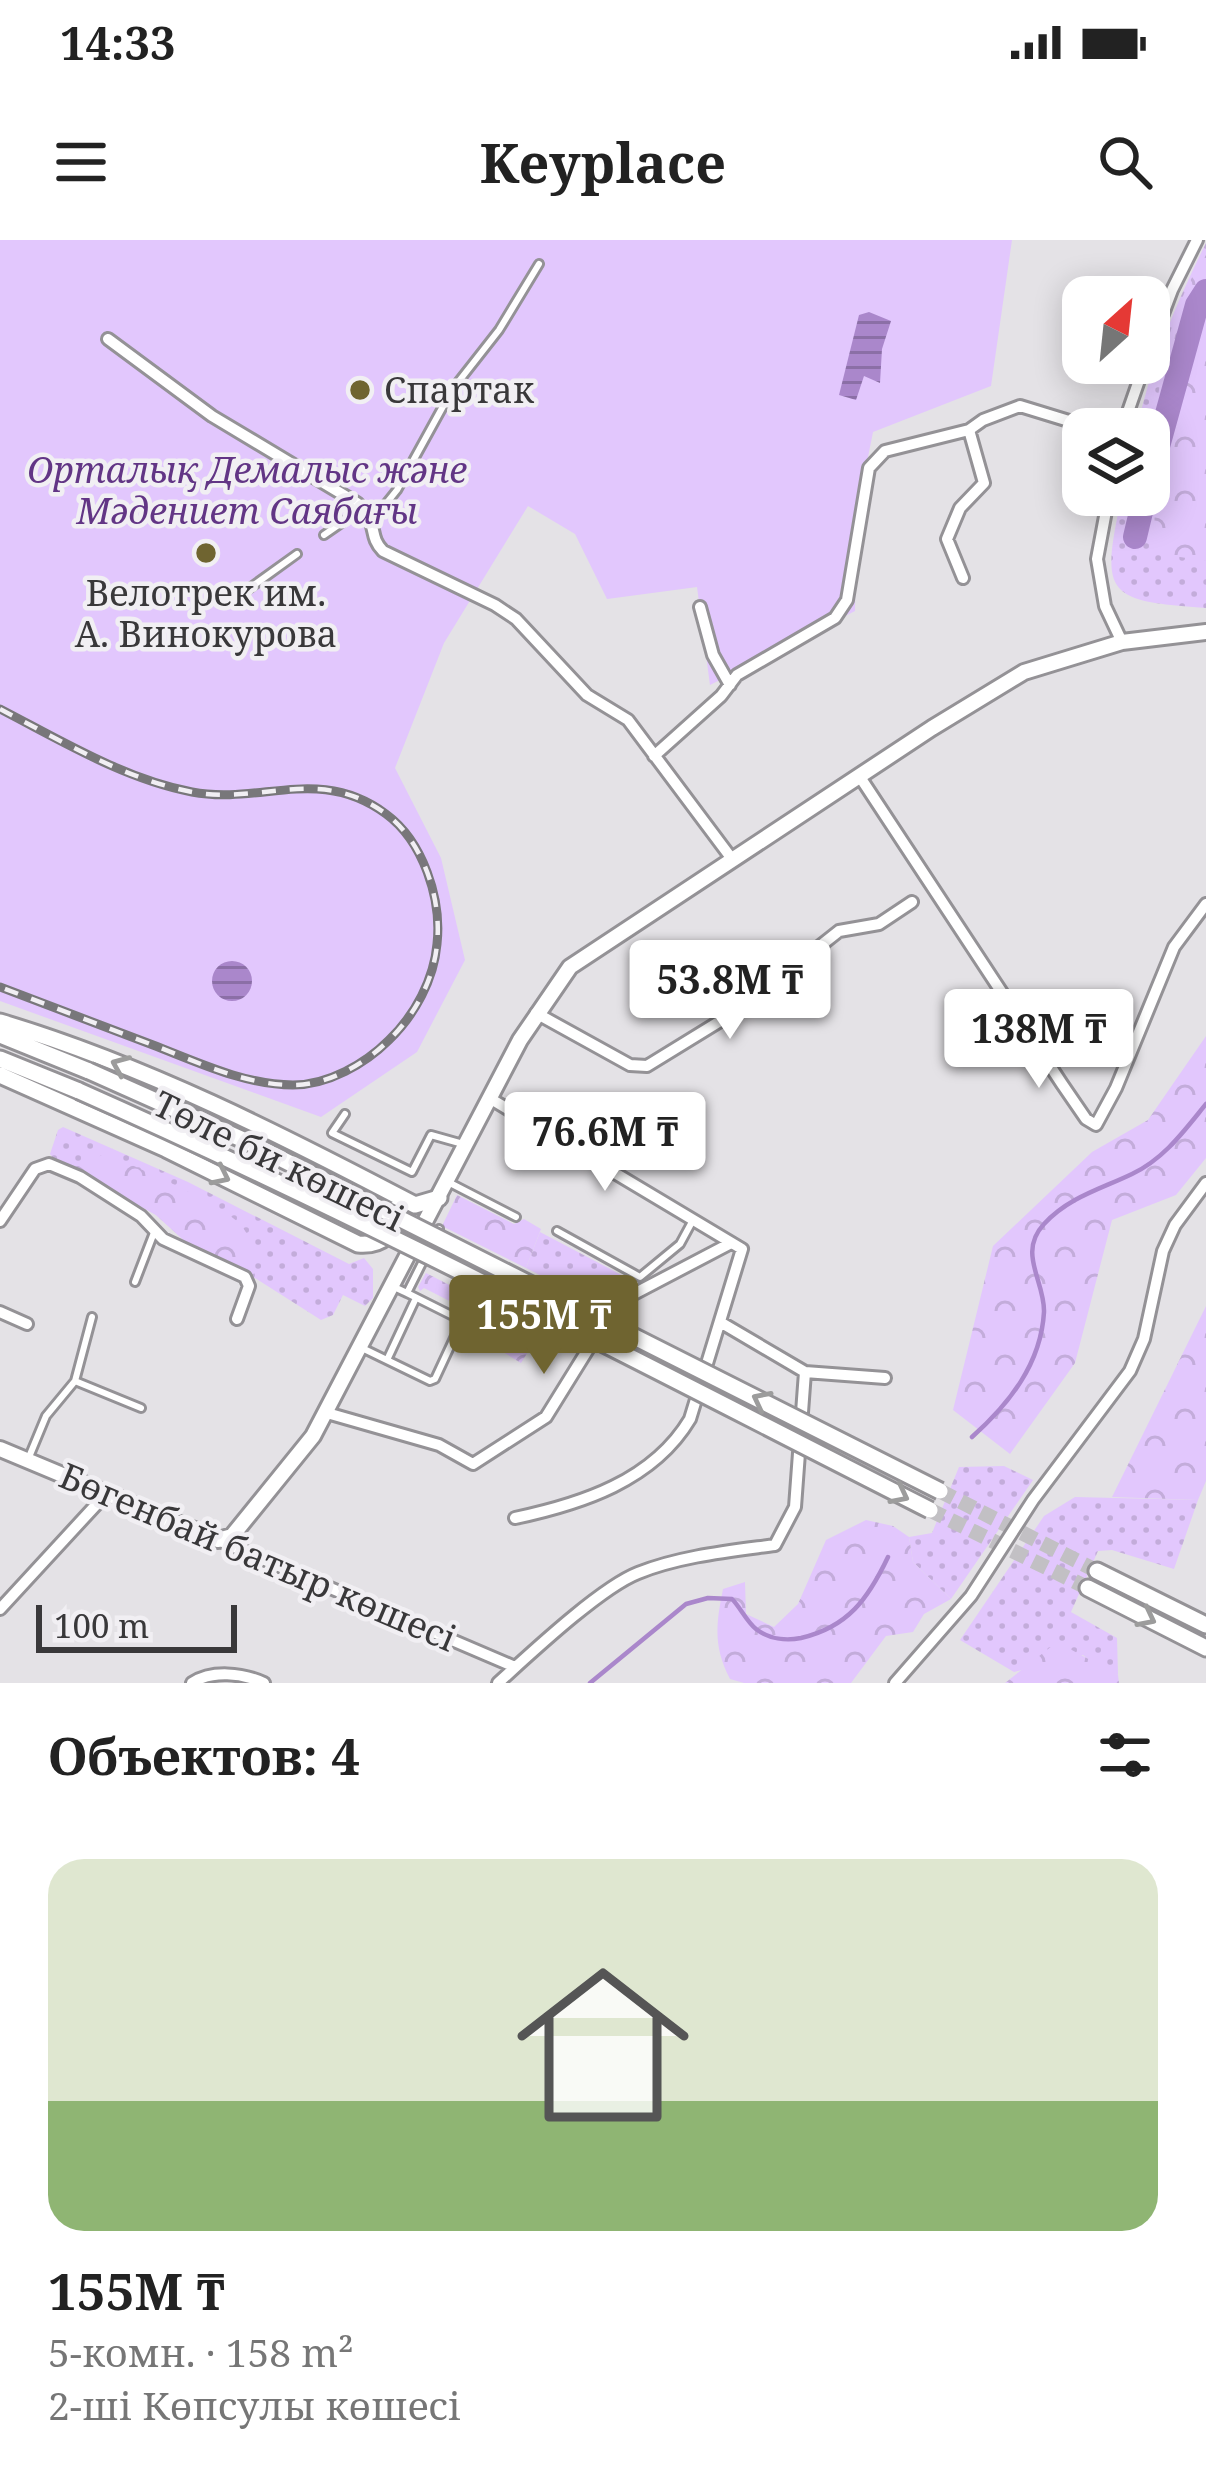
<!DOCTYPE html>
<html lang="ru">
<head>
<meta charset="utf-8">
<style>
  :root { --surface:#fff; --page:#f2f2f2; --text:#222; --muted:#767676; --accent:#6f6430 }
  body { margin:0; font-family:"Noto Serif",serif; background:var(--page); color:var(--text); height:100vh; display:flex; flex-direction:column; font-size:45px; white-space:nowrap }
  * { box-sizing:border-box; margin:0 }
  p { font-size:39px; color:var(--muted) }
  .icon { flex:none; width:66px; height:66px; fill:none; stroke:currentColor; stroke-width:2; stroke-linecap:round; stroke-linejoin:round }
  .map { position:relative; height:1443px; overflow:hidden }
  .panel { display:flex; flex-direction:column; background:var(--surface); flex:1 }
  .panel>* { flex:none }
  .needle { width:78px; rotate:27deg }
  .tools { position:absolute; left:1062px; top:36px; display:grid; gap:24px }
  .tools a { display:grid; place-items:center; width:108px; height:108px; border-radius:24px; background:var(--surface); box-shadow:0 6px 30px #0003; font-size:60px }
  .scale { position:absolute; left:36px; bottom:30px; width:201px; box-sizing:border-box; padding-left:12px; border:6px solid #39383a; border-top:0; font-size:33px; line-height:42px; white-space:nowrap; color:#39383a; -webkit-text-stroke:9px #f1eff3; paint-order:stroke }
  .price { position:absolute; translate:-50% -102px; padding:0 27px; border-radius:12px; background:#fff; color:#222; font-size:39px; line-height:78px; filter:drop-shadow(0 3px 6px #0008) }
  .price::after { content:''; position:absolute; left:50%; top:72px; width:36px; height:27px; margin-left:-18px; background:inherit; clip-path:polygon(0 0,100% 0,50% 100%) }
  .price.current { background:var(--accent); color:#fff }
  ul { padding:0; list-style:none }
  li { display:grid; align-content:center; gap:24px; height:636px; padding:0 48px }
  li span { display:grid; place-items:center; height:372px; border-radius:36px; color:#555 }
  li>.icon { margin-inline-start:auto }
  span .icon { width:216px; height:216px; fill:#fffc; stroke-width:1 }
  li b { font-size:51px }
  h2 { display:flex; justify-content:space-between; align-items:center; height:144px; padding:0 48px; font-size:51px }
  .status { display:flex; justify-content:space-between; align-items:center; height:84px; padding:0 60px; background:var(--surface); direction:ltr }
  .status svg { height:33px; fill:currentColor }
  header { display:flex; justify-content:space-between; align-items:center; height:156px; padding:0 48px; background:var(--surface); font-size:54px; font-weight:700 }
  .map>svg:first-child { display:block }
  .grass { fill:url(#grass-dots) }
  .forest { fill:url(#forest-crowns) }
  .park { fill:#e2c7fd }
  .water { fill:url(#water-rules) }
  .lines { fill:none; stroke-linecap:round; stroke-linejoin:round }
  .stream { stroke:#aa87cb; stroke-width:4.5 }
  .river { stroke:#aa87cb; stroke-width:24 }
  .secondary-tunnel { stroke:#c2c0c4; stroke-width:15; stroke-dasharray:15 8; stroke-linecap:butt }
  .service-casing { stroke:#949296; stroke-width:12 }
  .minor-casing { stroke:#949296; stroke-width:16 }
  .tertiary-casing { stroke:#949296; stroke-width:20 }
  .secondary-casing { stroke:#949296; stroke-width:21 }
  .service { stroke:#fff; stroke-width:6 }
  .minor { stroke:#fff; stroke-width:10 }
  .tertiary { stroke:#fff; stroke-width:14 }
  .secondary { stroke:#fff; stroke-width:15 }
  .rail-casing { stroke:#78777a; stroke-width:9 }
  .rail { stroke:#f1eff3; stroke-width:4.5; stroke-dasharray:14; stroke-linecap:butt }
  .secondary-bridge-casing { stroke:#949296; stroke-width:21; stroke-linecap:butt }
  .secondary-bridge { stroke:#fff; stroke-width:15 }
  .oneway { stroke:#9c9c9c }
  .poi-dot { fill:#6f6430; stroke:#f1eff3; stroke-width:4.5 }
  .labels { text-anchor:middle; stroke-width:9; stroke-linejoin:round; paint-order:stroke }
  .poi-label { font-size:36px; fill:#39383a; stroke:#f1eff3; text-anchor:start }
  .park-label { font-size:36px; font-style:italic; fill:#623585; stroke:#f1eff3 }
  .street-label { font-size:36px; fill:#39383a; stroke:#f1eff3 }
</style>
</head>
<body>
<div class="status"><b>14:33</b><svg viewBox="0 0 49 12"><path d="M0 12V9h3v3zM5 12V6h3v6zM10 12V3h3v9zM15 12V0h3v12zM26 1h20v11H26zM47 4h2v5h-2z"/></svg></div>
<header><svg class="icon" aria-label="menu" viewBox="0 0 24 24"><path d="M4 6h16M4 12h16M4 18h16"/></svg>Keyplace<svg class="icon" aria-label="search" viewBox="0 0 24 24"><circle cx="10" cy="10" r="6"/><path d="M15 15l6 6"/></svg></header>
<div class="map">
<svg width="1206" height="1443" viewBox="0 0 1206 1443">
  <defs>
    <pattern id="grass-dots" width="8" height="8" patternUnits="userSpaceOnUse" patternTransform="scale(3)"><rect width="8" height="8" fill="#e2c7fd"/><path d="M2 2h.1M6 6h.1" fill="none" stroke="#c3acda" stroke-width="1.8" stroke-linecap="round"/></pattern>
    <pattern id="forest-crowns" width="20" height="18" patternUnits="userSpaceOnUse" patternTransform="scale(3)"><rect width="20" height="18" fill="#e2c7fd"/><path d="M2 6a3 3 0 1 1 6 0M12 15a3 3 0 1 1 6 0" fill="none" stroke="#c3acda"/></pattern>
    <pattern id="water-rules" width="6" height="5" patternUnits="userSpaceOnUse" patternTransform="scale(3)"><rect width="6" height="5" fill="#aa87cb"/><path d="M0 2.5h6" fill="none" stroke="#8b6fa6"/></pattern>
  </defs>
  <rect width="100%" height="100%" fill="#e4e2e6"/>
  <path class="grass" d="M1206 3V368C1105 361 1100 355 1122 255H1149V189H1137C1151 123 1176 63 1206 3Z
    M63 887 188 942 349 1024 364 1018 373 1029V1058L365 1066 343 1055 333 1075 321 1080 255 1038 189 1005 156 975 53 918 50 914 58 890Z
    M540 992 631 1040 608 1070 526 1028Z
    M1004 1226 1033 1240 951 1359 913 1322 909 1297 932 1293 959 1227Z
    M1075 1257 1198 1260 1174 1329 1112 1310 1098 1311 1071 1372 1117 1398 1118 1435 1100 1429 1083 1415 1014 1432 960 1400 1044 1276Z"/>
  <path class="forest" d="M1206 15V321L1167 315 1155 302C1153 208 1150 93 1206 15Z
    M1206 796V918L1176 955 1112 980 1075 1123 1010 1214 953 1170 993 1006 1092 912 1148 880Z
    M104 914C132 924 222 964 240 984 254 1000 254 1017 255 1038L189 1005 156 975 75 927Z
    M457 955 514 984 524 979 541 989 526 1028 442 986Z
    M426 1033 553 1098 545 1110 533 1104 521 1123 473 1094 476 1087 469 1084 479 1076 424 1048 420 1051 418 1047Z
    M1206 1066V1241L1198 1260 1112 1257Z
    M866 1280 893 1286 909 1297 913 1322 951 1359 924 1374 913 1392 886 1396 851 1443H744L730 1439C713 1406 716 1384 723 1349L745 1342 746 1374 774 1387 798 1364 826 1300Z
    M1057 1402 1118 1435 1119 1443H1005Z"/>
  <path class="park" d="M0 0H1012L991 146 873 192 856 277 855 371 710 445 697 347 607 359 575 294 528 266 444 403 395 528 441 618 465 720 417 812 321 877 0 761Z"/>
  <path class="water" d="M869 72 891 81 882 109 880 143 864 136 856 160 839 155 859 75Z
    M212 741a20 20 0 1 1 40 0a20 20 0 1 1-40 0Z"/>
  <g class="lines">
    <path class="stream" d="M972 1197C1009 1164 1041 1124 1044 1072 1045 1041 1017 1013 1044 984 1069 957 1101 949 1132 934 1164 919 1184 891 1206 864
      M590 1443 686 1364 708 1358 732 1359C740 1367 747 1382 756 1389 769 1399 786 1401 801 1398 848 1387 868 1359 888 1317"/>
    <path class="river" d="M1149 239 1197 65 1206 51
      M1135 297 1145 255"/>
    <path class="secondary-tunnel" d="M940 1251 1097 1331
      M930 1270 1088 1348"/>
    <defs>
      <path id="service" d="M373 280 397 250 452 150 499 90 539 24
        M324 295 360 270
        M229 363 297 314
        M345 874 332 893 412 932 431 895 463 904
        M450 943 516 977
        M557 991 640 1037 680 1004 693 980
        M135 1042 155 990
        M394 1047 407 1053 439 989
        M407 1053 469 1084
        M362 1108 430 1141 435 1139 462 1081
        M387 1120 416 1058
        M75 1141 141 1168
        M29 1217 46 1176 75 1141 92 1077"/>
      <path id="minor" d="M108 99 212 176 357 263C380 283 367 295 383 311L495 365 516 379 587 455 628 480 732 619
        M1149 111 1172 50 1197 0
        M1122 189 1145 123
        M1109 255 1097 319 1105 366 1122 402
        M963 338 947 299 960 268 984 243 969 190
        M700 367 713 415 730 445
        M654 516 721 456 737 435 835 378 847 360 869 228 885 211 969 190 983 180 1020 166 1095 189
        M860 537 1062 844 1086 879 1096 885 1116 848 1174 707 1206 664
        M536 773 630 825 647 826 743 767 839 691 879 684 912 662
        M491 859 742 1009 690 1179C653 1241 581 1264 515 1278
        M0 981 35 929 49 924 80 937 141 976 163 999 245 1037 249 1046 237 1079
        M0 1072 27 1084
        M720 1082 805 1132 885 1138
        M327 1173 439 1205 473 1224 546 1177 608 1077 628 1057 731 1003
        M218 1300 515 1427
        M0 1369 107 1253
        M192 1443C212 1430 242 1433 264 1443
        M498 1443C530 1414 600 1348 638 1333 680 1316 731 1311 775 1305L795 1267 805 1132
        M895 1443 971 1356 1033 1260 1130 1131 1144 1099 1163 1011 1175 985 1206 943"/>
      <path id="tertiary" d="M0 1209 218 1300 232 1296 313 1196 520 800 570 727 932 488 1024 432 1122 402 1206 392"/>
      <path id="secondary" d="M0 782C144 825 282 895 415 965L439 958
        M0 795 89 831
        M0 819 79 851
        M0 835 166 909 358 1004C382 1006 397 993 397 968
        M1097 1331 1206 1385
        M1088 1348 1206 1408"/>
    </defs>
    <use href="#service" class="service-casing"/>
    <use href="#minor" class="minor-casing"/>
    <use href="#tertiary" class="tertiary-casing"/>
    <use href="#secondary" class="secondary-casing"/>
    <use href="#service" class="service"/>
    <use href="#minor" class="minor"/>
    <use href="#tertiary" class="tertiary"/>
    <use href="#secondary" class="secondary"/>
    <defs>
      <path id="rail" d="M0 469C60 500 124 539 192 552 261 565 320 525 386 574 423 601 442 659 437 704 434 739 415 775 389 800 365 824 328 845 293 845 245 845 197 822 153 805 102 786 51 766 0 747"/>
    </defs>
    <use href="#rail" class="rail-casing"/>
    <use href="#rail" class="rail"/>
    <defs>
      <path id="secondary-bridge" d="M89 831 248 902 940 1251
        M79 851C368 979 648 1127 930 1270"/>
    </defs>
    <use href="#secondary-bridge" class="secondary-bridge-casing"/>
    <use href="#secondary-bridge" class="secondary-bridge"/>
  </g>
  <defs><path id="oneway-chevron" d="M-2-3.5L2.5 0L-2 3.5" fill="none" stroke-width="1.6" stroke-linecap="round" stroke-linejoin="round" transform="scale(3)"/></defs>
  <g class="oneway">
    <use href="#oneway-chevron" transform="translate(120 825) rotate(-157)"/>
    <use href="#oneway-chevron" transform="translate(221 936) rotate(26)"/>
    <use href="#oneway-chevron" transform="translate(761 1160) rotate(-153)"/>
    <use href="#oneway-chevron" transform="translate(900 1255) rotate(27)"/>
    <use href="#oneway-chevron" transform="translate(1147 1378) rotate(27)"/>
  </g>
  <g class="poi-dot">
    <circle cx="360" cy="150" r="12"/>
    <circle cx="206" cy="313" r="12"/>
  </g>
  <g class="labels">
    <g class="poi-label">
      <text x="384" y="163">Спартак</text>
      <text x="206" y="366" text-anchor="middle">Велотрек им.<tspan x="206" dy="41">А. Винокурова</tspan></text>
    </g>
    <g class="park-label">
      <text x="247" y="243">Орталық Демалыс және<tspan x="247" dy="41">Мәдениет Саябағы</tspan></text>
    </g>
    <g class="street-label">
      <text transform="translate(279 921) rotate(26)" y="13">Төле би көшесі</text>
      <text transform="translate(258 1317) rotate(23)" y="13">Бөгенбай батыр көшесі</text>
    </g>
  </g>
</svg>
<div class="tools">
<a><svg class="needle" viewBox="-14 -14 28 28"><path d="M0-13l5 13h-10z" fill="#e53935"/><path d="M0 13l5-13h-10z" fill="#767676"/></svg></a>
<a><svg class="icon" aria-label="layers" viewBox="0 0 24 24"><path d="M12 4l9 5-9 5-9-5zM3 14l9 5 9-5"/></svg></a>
</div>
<div class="scale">100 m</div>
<b class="price" style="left:730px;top:802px">53.8M ₸</b>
<b class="price" style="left:1039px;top:851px">138M ₸</b>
<b class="price" style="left:605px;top:954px">76.6M ₸</b>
<b class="price current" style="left:544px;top:1137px">155M ₸</b>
</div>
<section class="panel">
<h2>Объектов: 4<svg class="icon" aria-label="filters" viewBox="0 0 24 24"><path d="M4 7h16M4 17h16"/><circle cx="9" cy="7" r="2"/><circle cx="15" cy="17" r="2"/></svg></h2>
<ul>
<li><span style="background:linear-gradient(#dfe7d0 65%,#8fb573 0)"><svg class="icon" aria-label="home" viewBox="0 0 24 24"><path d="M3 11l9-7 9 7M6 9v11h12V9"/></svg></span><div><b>155M ₸</b><p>5-комн. · 158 m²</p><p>2-ші Көпсулы көшесі</p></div></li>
</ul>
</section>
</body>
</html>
